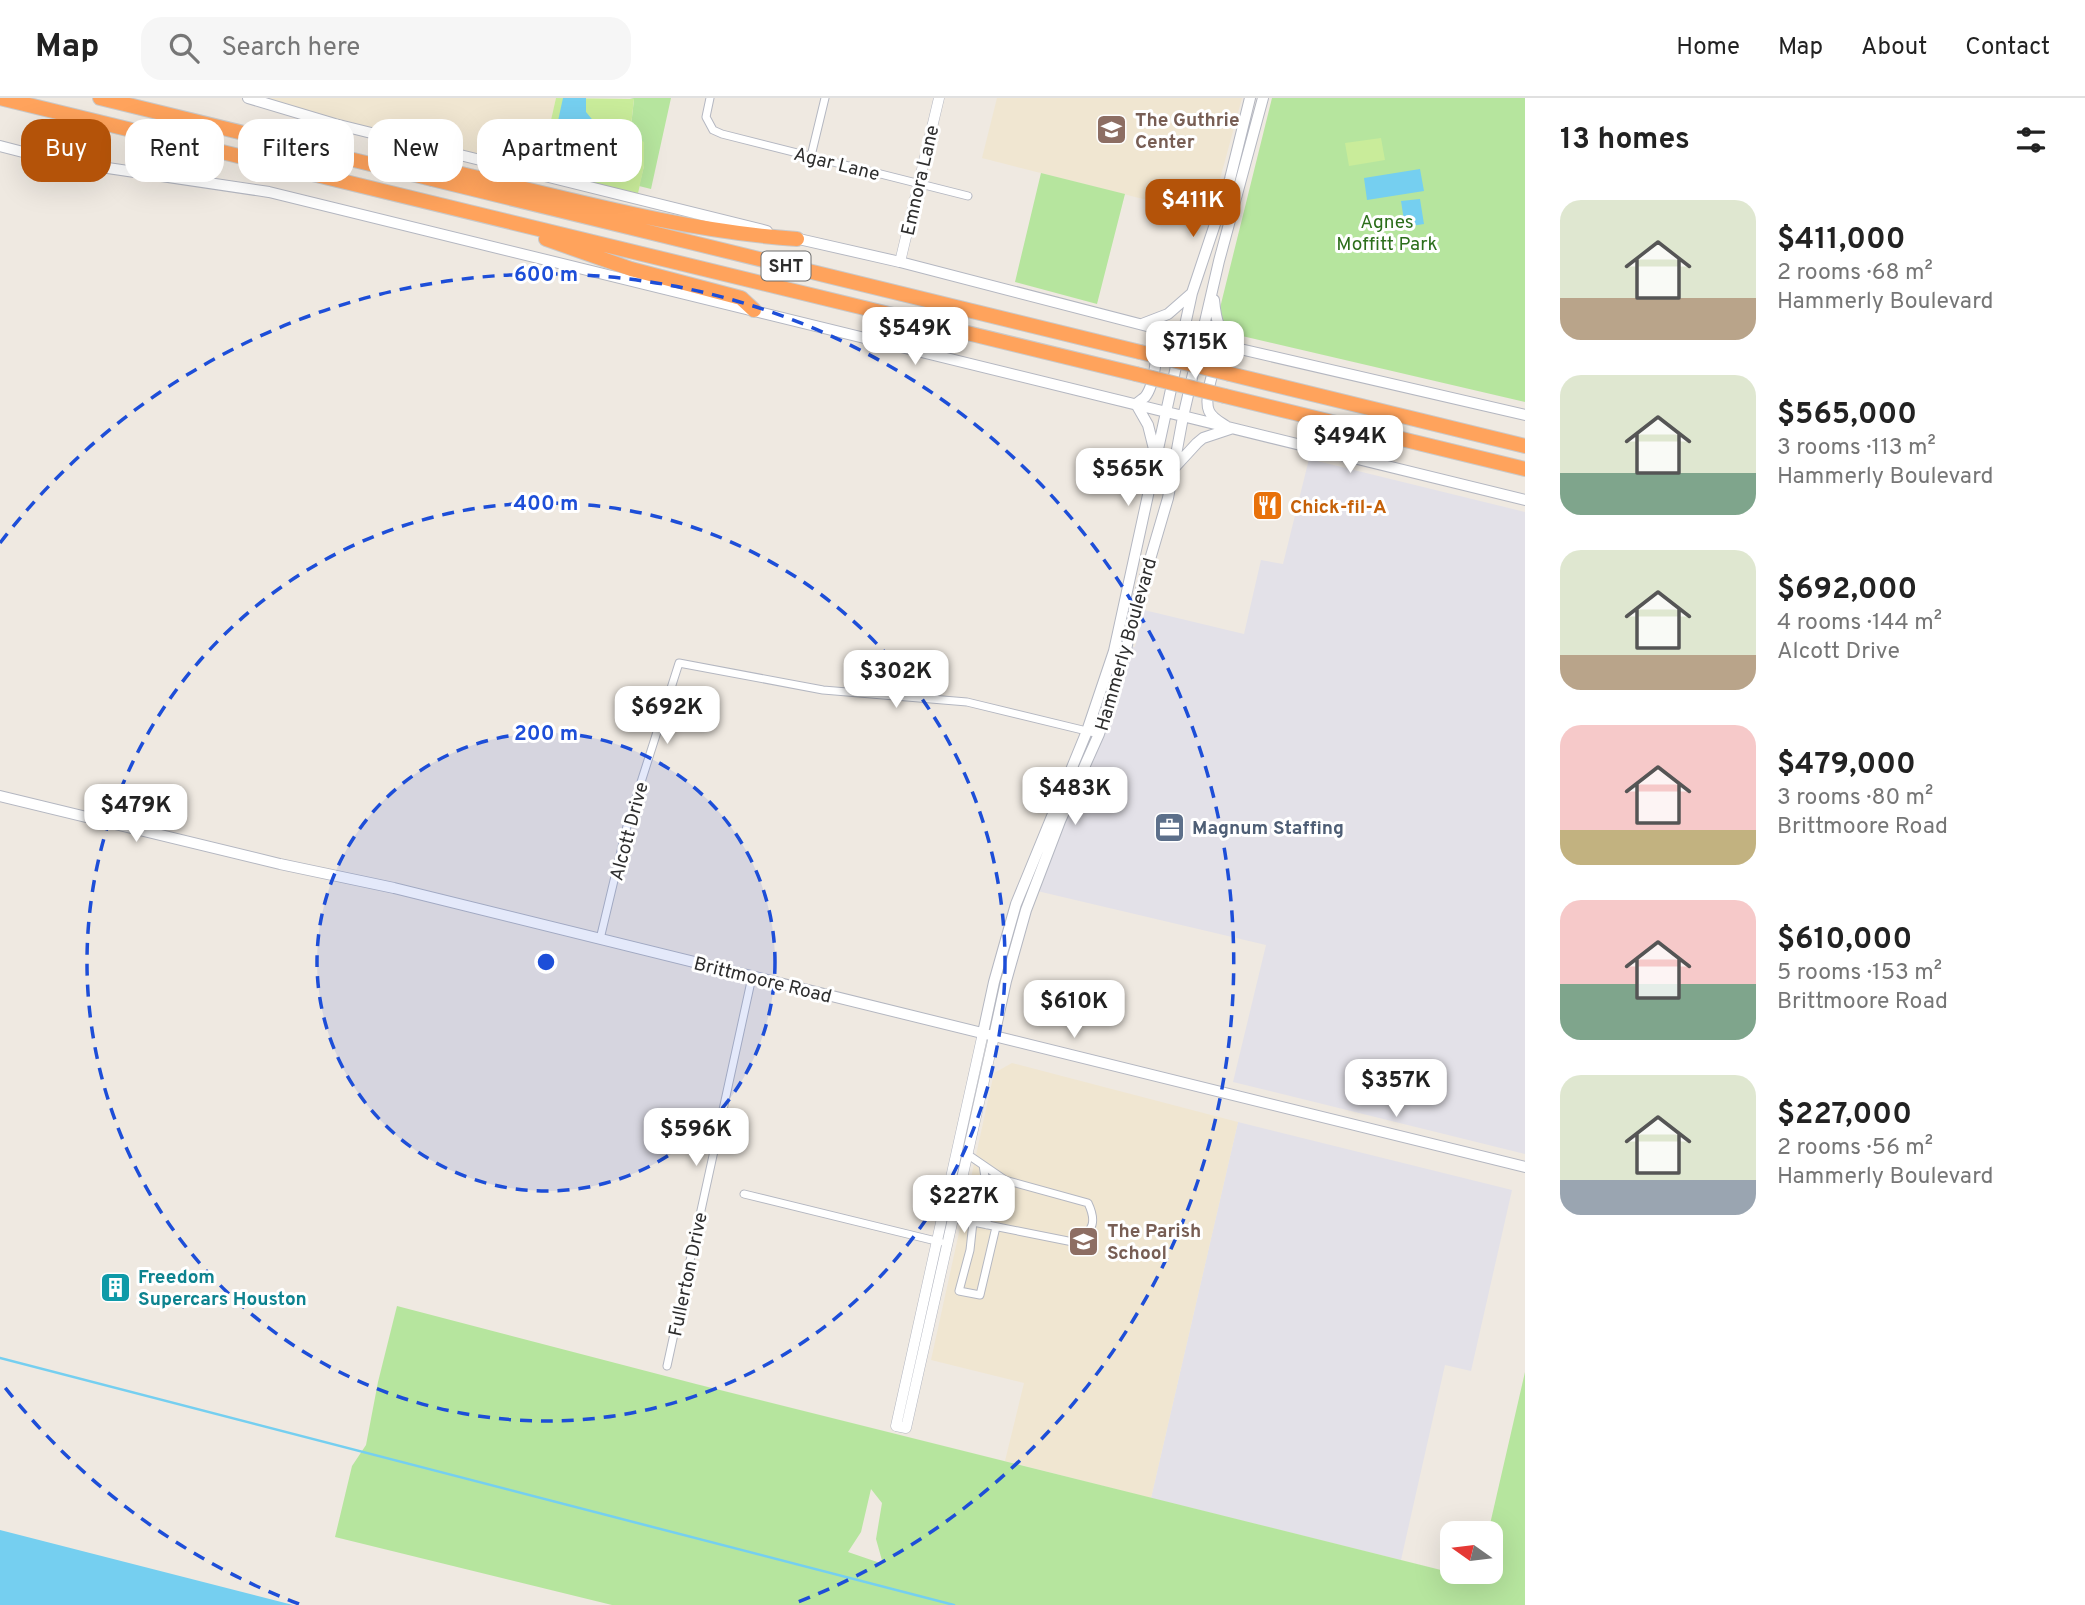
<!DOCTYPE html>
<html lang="en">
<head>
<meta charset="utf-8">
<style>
  :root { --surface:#fff; --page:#f6f6f6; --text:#222; --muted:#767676; --line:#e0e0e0; --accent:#b45309 }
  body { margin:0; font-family:Overpass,sans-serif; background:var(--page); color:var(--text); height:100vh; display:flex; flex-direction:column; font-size:26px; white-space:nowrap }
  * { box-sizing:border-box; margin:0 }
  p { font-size:23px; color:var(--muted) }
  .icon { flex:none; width:38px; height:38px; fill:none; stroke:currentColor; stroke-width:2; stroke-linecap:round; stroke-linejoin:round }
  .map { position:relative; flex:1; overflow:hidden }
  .sheet { display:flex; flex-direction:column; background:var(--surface); width:560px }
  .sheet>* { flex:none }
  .banner { position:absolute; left:21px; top:21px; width:665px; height:63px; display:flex; gap:14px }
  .needle { width:46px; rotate:284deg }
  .fabs { position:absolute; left:1440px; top:1423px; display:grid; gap:14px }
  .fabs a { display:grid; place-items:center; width:63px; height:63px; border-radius:14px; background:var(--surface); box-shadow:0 7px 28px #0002; font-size:35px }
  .price { position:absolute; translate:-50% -60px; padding:0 16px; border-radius:14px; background:#fff; color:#222; font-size:23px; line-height:46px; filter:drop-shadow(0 2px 4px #0008) }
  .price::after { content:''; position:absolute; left:50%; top:42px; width:21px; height:16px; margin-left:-10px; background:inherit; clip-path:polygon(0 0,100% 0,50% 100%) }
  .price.active { background:var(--accent); color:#fff }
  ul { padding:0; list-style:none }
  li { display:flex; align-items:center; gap:21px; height:175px; padding:0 35px }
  li span { display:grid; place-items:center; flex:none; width:196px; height:140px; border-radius:21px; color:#555 }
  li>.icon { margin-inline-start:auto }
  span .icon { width:84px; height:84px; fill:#fffc; stroke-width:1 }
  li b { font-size:30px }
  h2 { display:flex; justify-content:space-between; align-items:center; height:84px; padding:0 35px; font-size:30px }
  .pill { padding:0 24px; border-radius:21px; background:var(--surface); box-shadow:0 7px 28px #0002; font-size:24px; line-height:63px }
  .pill.active { background:var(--accent); color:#fff }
  header { display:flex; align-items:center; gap:42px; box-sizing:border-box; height:98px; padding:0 35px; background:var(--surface); border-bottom:2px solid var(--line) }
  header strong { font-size:33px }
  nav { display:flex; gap:38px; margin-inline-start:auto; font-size:24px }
  .search { width:490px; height:63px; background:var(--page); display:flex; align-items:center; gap:18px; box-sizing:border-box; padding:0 24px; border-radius:21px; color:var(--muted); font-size:26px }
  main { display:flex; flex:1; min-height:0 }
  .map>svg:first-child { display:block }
  .industrial { fill:#e3e1e8 }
  .education { fill:#f0e6d1 }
  .green { fill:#b6e59e; fill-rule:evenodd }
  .pitch { fill:#c9ec9a }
  .water { fill:#75cff0 }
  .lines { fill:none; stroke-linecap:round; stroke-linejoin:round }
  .stream { stroke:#75cff0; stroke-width:2.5 }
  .minor-casing { stroke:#b4b7c1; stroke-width:9 }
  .tertiary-casing { stroke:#b4b7c1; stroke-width:11 }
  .secondary-casing { stroke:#b4b7c1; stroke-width:12 }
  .motorway-casing { stroke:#c9c9c9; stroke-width:16 }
  .minor { stroke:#fff; stroke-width:7 }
  .tertiary { stroke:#fff; stroke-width:10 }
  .secondary { stroke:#fff; stroke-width:10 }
  .motorway { stroke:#ffa35c; stroke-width:14 }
  .motorway-bridge-casing { stroke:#c9c9c9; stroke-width:16; stroke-linecap:butt }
  .motorway-bridge { stroke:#ffa35c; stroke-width:14 }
  .ring { fill:none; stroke:#1d4ed8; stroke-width:3.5; stroke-dasharray:12 9 }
  .labels { text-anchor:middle; stroke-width:6; stroke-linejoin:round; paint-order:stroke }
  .shield { fill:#fff; stroke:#6d6d6d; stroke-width:2 }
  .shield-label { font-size:18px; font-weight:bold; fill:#2e2e2e }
  .education-label { font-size:19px; font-weight:bold; fill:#785e54; stroke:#fff; text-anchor:start }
  .street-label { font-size:19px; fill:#2e2e2e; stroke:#fff }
  .park-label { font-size:19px; fill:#2c6e1b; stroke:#fff }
  .food-label { font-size:19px; font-weight:bold; fill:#c56008; stroke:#fff; text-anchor:start }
  .service-label { font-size:19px; font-weight:bold; fill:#4e5e75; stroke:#fff; text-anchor:start }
  .culture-label { font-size:19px; font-weight:bold; fill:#0d838f; stroke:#fff; text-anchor:start }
  .centre { fill:#1d4ed8; stroke:#fff; stroke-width:3.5 }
  .ring-label { font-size:21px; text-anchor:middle; font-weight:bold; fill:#1d4ed8; stroke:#fff; stroke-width:6; stroke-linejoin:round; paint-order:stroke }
</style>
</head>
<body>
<header>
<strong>Map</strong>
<div class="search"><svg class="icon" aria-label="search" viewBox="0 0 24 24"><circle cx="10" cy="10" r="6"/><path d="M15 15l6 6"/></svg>Search here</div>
<nav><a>Home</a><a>Map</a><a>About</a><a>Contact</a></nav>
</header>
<main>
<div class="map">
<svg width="1525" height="1507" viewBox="0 0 1525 1507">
  <rect width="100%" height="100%" fill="#efe9e1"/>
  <path class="industrial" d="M1309 361 1525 414V1056L1233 984 1266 847 1033 792 1127 548 1135 549 1144 512 1244 536 1261 462 1283 466Z
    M1238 1024 1512 1092 1471 1273 1445 1267 1401 1462 1151 1400Z"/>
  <path class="education" d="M248 0H556L539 75Z
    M997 0H1242L1210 118 982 60Z
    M1012 965 1238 1024 1151 1400 1005 1363 1024 1285 931 1262 994 975Z"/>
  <path class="green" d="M630 0H671L651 91 639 88 644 68 630 37 634 1Z
    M1272 0H1525V304L1225 234 1218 218Z
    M1041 75 1125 96 1097 206 1015 184Z
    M397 1208 696 1286 1477 1481 1479 1474H1491V1435H1488L1525 1274V1507H612L335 1439 352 1368 366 1347 378 1284ZM871 1391 882 1405 876 1441 883 1466 848 1454 861 1434Z"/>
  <path class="pitch" d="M556 0 634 1 630 37 644 44V68L637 100 539 75Z
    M1381 40 1385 62 1349 68 1345 45Z"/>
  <path class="water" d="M563 0H586V14L596 26 594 39 596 47 603 52V61L598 70 561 62 568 34 556 32Z
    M1420 71 1424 93 1367 102 1364 80Z
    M1420 101 1424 126 1405 129 1401 103Z
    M0 1432 293 1507H0Z"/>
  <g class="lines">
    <path class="stream" d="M0 1260 954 1507"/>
    <defs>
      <path id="minor" d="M710 0 706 19 713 32 722 36 968 98
        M811 58 825 0
        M600 841 627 728 679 565 823 592 967 604 1099 636
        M983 1067 988 1097 987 1127
        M744 1096 940 1144
        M953 1120 1078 1145C1093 1131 1097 1124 1088 1105L1005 1082 967 1056
        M973 1124 970 1152 959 1193 980 1197 996 1129
        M667 1268 752 879"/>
      <path id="tertiary" d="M900 164 939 0
        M983 935 896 1328 906 1330 994 938"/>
      <path id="secondary" d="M248 0 335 26 767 133
        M0 48 54 62 269 94 1525 402
        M790 139 900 164 1201 242 1525 317
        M1214 202C1216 223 1218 234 1237 247
        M1142 226 1168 216 1192 195
        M1136 306C1137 305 1144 300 1145 299 1155 287 1160 244 1154 230
        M1136 306 1148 327 1154 351
        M1226 328C1220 324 1212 320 1209 313 1204 302 1213 265 1222 258 1227 255 1233 254 1239 253
        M1174 370 1197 345 1203 340 1230 331
        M0 698 280 766 394 790 1525 1069
        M983 935 994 884 1016 806 1087 633 1114 553 1192 195 1230 81 1250 0
        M994 938 1006 883 1026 812 1060 723 1099 636 1125 556 1134 516 1168 400 1183 319 1219 163 1263 0"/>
      <path id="motorway" d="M0 0 1136 276
        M100 0 1140 254
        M432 81 453 74C566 100 681 133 797 141
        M546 141 631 171 741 200 754 212
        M1230 276 1525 348
        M1225 298 1525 371"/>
    </defs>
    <use href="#minor" class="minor-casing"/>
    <use href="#tertiary" class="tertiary-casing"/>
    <use href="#secondary" class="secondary-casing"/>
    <use href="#motorway" class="motorway-casing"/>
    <use href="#minor" class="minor"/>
    <use href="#tertiary" class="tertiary"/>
    <use href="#secondary" class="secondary"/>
    <use href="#motorway" class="motorway"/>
    <defs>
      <path id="motorway-bridge" d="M1140 254 1230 276
        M1136 276 1225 298"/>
    </defs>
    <use href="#motorway-bridge" class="motorway-bridge-casing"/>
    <use href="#motorway-bridge" class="motorway-bridge"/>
  </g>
  <circle cx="546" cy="864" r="229" fill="#1d4ed8" fill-opacity=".12"/>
  <g class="ring">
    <circle cx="546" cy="864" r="229"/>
    <circle cx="546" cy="864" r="459"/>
    <path d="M299 1506A688 688 0 0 1 0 1283M0 445A688 688 0 1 1 793 1506"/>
  </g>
  <defs>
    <symbol id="school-square" viewBox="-11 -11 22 22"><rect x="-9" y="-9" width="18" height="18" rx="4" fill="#8d6e63" stroke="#fff"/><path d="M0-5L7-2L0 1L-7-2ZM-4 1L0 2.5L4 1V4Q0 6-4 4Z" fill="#fff"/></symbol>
    <symbol id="restaurant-square" viewBox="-11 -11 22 22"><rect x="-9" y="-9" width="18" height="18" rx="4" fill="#e8710a" stroke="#fff"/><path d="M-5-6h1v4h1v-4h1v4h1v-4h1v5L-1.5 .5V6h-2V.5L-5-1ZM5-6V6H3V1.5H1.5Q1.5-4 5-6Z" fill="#fff"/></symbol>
    <symbol id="office-square" viewBox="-11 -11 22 22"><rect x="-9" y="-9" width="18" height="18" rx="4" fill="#5c6f8a" stroke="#fff"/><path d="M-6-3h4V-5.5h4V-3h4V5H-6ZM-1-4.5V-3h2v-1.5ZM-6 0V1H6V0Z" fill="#fff"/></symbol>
    <symbol id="building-square" viewBox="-11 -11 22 22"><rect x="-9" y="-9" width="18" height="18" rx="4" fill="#0f9aa8" stroke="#fff"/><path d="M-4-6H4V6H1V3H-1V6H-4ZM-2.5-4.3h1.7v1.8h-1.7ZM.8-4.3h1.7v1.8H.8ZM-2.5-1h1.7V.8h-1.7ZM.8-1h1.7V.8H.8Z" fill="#fff"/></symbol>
  </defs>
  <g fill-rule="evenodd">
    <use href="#school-square" x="1094" y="14" width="35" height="35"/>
    <use href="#restaurant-square" x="1250" y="390" width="35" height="35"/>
    <use href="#office-square" x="1152" y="712" width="35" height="35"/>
    <use href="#school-square" x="1066" y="1126" width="35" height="35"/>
    <use href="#building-square" x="98" y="1172" width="35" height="35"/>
  </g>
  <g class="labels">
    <rect class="shield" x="761.5" y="153.5" width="49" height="29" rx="5"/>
    <g class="shield-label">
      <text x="786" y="174">SHT</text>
    </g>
    <g class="education-label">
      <text x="1135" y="28">The Guthrie<tspan x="1135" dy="22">Center</tspan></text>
      <text x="1107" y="1139">The Parish<tspan x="1107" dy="22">School</tspan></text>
    </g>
    <g class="street-label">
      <text transform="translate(837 65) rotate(14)" y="7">Agar Lane</text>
      <text transform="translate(919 82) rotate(-77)" y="7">Emnora Lane</text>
      <text transform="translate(1125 546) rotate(-74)" y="7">Hammerly Boulevard</text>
      <text transform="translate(628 733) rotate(-75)" y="7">Alcott Drive</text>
      <text transform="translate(763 881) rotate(14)" y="7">Brittmoore Road</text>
      <text transform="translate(687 1176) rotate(-78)" y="7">Fullerton Drive</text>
    </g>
    <g class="park-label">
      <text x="1387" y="130">Agnes<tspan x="1387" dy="22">Moffitt Park</tspan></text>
    </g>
    <g class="food-label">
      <text x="1290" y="415">Chick-fil-A</text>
    </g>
    <g class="service-label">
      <text x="1192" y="736">Magnum Staffing</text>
    </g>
    <g class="culture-label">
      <text x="138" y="1185">Freedom<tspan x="138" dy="22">Supercars Houston</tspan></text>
    </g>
  </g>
  <circle cx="546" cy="864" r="10" class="centre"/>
  <g class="ring-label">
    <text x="546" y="183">600 m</text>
    <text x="546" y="412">400 m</text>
    <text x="546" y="642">200 m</text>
  </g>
</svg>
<div class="fabs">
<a><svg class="needle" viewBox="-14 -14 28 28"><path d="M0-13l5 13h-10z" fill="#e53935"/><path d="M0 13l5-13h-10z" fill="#767676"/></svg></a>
</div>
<b class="price active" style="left:1193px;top:141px">$411K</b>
<b class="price" style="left:915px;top:269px">$549K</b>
<b class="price" style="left:1195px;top:283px">$715K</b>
<b class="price" style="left:1350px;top:377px">$494K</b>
<b class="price" style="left:1128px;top:410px">$565K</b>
<b class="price" style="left:896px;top:612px">$302K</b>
<b class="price" style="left:667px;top:648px">$692K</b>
<b class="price" style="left:1075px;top:729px">$483K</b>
<b class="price" style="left:136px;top:746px">$479K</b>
<b class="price" style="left:1074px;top:942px">$610K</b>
<b class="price" style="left:1396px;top:1021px">$357K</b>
<b class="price" style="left:696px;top:1070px">$596K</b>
<b class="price" style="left:964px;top:1137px">$227K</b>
<div class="banner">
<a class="pill active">Buy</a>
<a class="pill">Rent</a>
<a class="pill">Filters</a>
<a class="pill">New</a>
<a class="pill">Apartment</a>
</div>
</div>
<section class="sheet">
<h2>13 homes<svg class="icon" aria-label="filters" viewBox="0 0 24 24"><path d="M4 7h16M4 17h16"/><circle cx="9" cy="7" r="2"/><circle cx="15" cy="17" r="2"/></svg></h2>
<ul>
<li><span style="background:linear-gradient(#dfe7d0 70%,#b9a48a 0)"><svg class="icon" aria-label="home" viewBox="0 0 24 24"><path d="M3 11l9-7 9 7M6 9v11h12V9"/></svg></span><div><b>$411,000</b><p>2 rooms · 68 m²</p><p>Hammerly Boulevard</p></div></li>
<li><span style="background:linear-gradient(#dfe7d0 70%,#7fa58c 0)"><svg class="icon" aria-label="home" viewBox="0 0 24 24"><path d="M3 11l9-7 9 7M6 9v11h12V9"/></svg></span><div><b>$565,000</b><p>3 rooms · 113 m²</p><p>Hammerly Boulevard</p></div></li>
<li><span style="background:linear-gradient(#dfe7d0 75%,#b9a48a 0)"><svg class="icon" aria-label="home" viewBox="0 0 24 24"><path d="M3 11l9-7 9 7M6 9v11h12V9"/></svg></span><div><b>$692,000</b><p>4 rooms · 144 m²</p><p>Alcott Drive</p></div></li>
<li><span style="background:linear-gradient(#f6c9c9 75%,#c2b280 0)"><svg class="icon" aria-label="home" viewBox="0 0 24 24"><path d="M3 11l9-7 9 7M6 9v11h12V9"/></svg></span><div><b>$479,000</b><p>3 rooms · 80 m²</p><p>Brittmoore Road</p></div></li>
<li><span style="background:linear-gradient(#f6c9c9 60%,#7fa58c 0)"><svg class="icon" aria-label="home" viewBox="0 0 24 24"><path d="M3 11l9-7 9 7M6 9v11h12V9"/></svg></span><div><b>$610,000</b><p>5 rooms · 153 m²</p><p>Brittmoore Road</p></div></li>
<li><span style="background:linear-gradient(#dfe7d0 75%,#9aa5b1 0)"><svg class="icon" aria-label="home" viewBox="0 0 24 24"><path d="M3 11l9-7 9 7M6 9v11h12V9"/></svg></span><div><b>$227,000</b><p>2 rooms · 56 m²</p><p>Hammerly Boulevard</p></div></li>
</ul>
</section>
</main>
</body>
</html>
